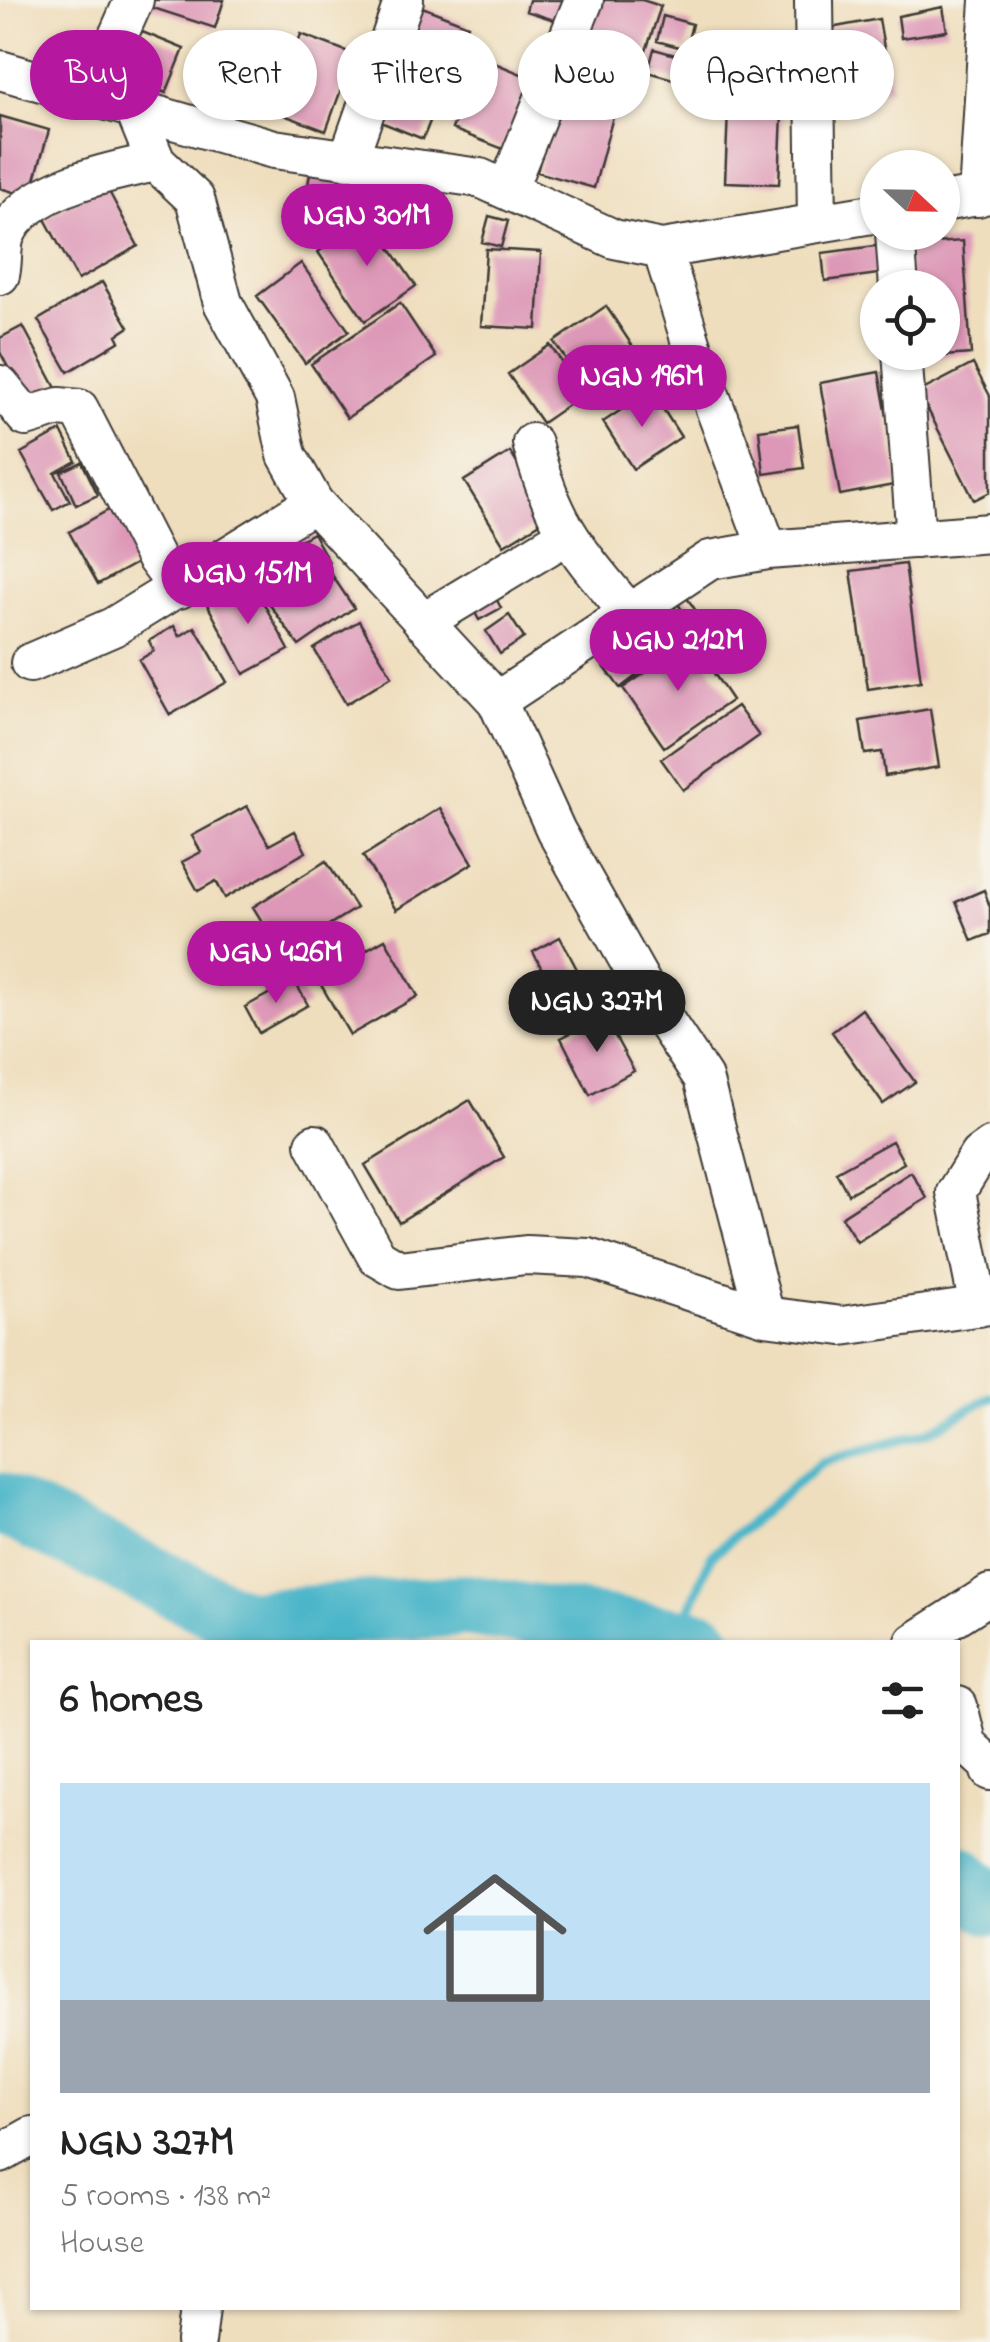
<!DOCTYPE html>
<html lang="en">
<head>
<meta charset="utf-8">
<style>
  :root { --surface:#fff; --page:#f2f2f2; --text:#222; --muted:#767676; --line:#e0e0e0; --accent:#b5179e }
  body { margin:0; font-family:"Indie Flower",sans-serif; background:var(--page); color:var(--text); height:100vh; display:flex; flex-direction:column; font-size:38px; white-space:nowrap }
  * { box-sizing:border-box; margin:0 }
  p { font-size:32px; color:var(--muted) }
  .icon { flex:none; width:55px; height:55px; fill:none; stroke:currentColor; stroke-width:2; stroke-linecap:round; stroke-linejoin:round }
  .map { position:relative; flex:1; overflow:hidden }
  .side { position:absolute; left:30px; top:1640px; width:930px; height:670px; display:flex; flex-direction:column; background:var(--surface); border-radius:0px; box-shadow:0 2px 8px #0004 }
  .side>* { flex:none }
  .guide { position:absolute; left:30px; top:30px; width:930px; height:90px; display:flex; gap:20px }
  .needle { width:65px; rotate:112deg }
  .buttons { position:absolute; left:860px; top:150px; display:grid; gap:20px }
  .buttons a { display:grid; place-items:center; width:100px; height:100px; border-radius:50%; background:var(--surface); box-shadow:0 2px 8px #0004; font-size:50px }
  .price { position:absolute; translate:-50% -85px; padding:0 22px; border-radius:35px; background:var(--accent); color:#fff; font-size:32px; line-height:65px; filter:drop-shadow(0 2px 5px #0008) }
  .price::after { content:''; position:absolute; left:50%; top:60px; width:30px; height:22px; margin-left:-15px; background:inherit; clip-path:polygon(0 0,100% 0,50% 100%) }
  .price.active { background:#222; color:#fff }
  ul { padding:0; list-style:none }
  li { display:grid; align-content:center; gap:20px; height:530px; padding:0 30px }
  li+li { border-top:2px solid var(--line) }
  li span { display:grid; place-items:center; height:310px; border-radius:0px; color:#555 }
  li>.icon { margin-inline-start:auto }
  span .icon { width:180px; height:180px; fill:#fffc; stroke-width:1 }
  li b { font-size:42px }
  h2 { display:flex; justify-content:space-between; align-items:center; height:120px; padding:0 30px; font-size:42px }
  .chip { padding:0 35px; border-radius:45px; background:var(--surface); box-shadow:0 2px 8px #0004; font-size:35px; line-height:90px }
  .chip.active { background:var(--accent); color:#fff }
  .map>svg:first-child { display:block }
  .lines { fill:none; stroke-linecap:round; stroke-linejoin:round }
  .stream { stroke:#4cb6c9; stroke-width:10 }
  .river { stroke:#4cb6c9; stroke-width:62 }
  .building { fill:#dd98b7 }
  .street-casing { stroke:#3c3934; stroke-width:42 }
  .street { stroke:#fff; stroke-width:38 }
</style>
</head>
<body>
<div class="map">
<svg width="990" height="2342" viewBox="0 0 990 2342">
  <rect width="100%" height="100%" fill="#f7f3e8"/>
  <filter id="ink" filterUnits="userSpaceOnUse"><feTurbulence type="fractalNoise" baseFrequency=".01" numOctaves="2"/><feDisplacementMap in="SourceGraphic" scale="20" xChannelSelector="R" yChannelSelector="G"/><feConvolveMatrix kernelMatrix="1 2 1 2 8 2 1 2 1" color-interpolation-filters="sRGB"/></filter>
  <filter id="wash" filterUnits="userSpaceOnUse"><feTurbulence type="fractalNoise" baseFrequency=".0048" numOctaves="4" result="noise"/><feDisplacementMap in="SourceGraphic" scale="40" xChannelSelector="R" yChannelSelector="G"/><feGaussianBlur stdDeviation="2.25" result="paint"/><feColorMatrix in="noise" values="0 0 0 0 0 0 0 0 0 0 0 0 0 0 0 0 0 1.4 0 .05"/><feComposite in="paint" operator="in"/></filter>
  <g filter="url(#wash)">
    <rect width="100%" height="100%" fill="#efdebd"/>
    <g class="lines">
      <path class="stream" d="M709 1642 686 1619 711 1556 822 1462 929 1432 990 1397"/>
      <path class="river" d="M0 1503 244 1621 466 1605 703 1642
        M958 1875 990 1904"/>
    </g>
    <g id="blocks">
      <path class="building" d="M149 0H224L215 28 147 6Z
        M529 0H564L557 21 526 11Z
        M596 0H642L661 6 644 57 583 38Z
        M412 3 468 25 423 139 368 117Z
        M943 7 947 31 901 38 898 16Z
        M663 16 692 24 686 49 657 41Z
        M879 19 891 88 837 98 825 29Z
        M130 27 184 49 166 93 112 71Z
        M301 34 354 54 326 131 273 111Z
        M654 49 693 60 687 83 648 72Z
        M211 50 261 66 253 93 203 78Z
        M480 57 531 78 503 149 452 129Z
        M567 64 623 79 594 188 537 172Z
        M729 87 783 90 779 184 725 182Z
        M0 116 49 130 30 197 0 188Z
        M310 173 364 181 360 205 306 196Z
        M105 184 138 246 78 280 44 217Z
        M489 216 508 221 501 247 482 242Z
        M369 217 416 286 365 321 318 252Z
        M963 241 971 354 915 358V352H942V288H910L907 245Z
        M883 245 886 273 825 281 822 253Z
        M486 249 541 252 537 329 481 326Z
        M301 263 349 331 305 363 257 296Z
        M102 282 129 327 117 335 120 341 68 372 38 320Z
        M400 303 436 357 347 418 311 364Z
        M606 306 639 356 588 391 554 342Z
        M23 326 58 392 29 407 0 352V338Z
        M550 345 584 394 542 423 508 374Z
        M973 364 990 396V492L974 500 919 392Z
        M879 372 899 484 840 495 820 383Z
        M651 390 681 437 633 469 603 422Z
        M798 425 804 468 764 474 759 430Z
        M61 431 76 461 55 473 70 501 53 510 21 453Z
        M510 452 550 517 504 545 464 481Z
        M82 462 98 495 76 505 61 472Z
        M114 507 142 560 98 584 69 532Z
        M313 533 329 562 273 593 257 564Z
        M905 564 921 681 868 689 851 571Z
        M326 566 354 608 299 646 270 605Z
        M251 580 289 650 244 674 207 604Z
        M491 589 501 608 479 620 469 601Z
        M685 595 698 614 689 620 676 601Z
        M672 604 689 627 673 639 656 615Z
        M509 615 524 638 500 654 486 631Z
        M359 621 392 676 346 704 314 649Z
        M657 622 668 639 644 654 634 638Z
        M174 626 180 636 195 627 227 682 170 715 139 660 154 651 149 641Z
        M629 640 648 667 620 688 600 661Z
        M692 641 732 700 664 747 623 688Z
        M737 706 759 736 683 790 661 759Z
        M930 709 939 767 885 776 882 752 865 754 860 721Z
        M247 806 269 845 295 831 306 852 225 898 216 881 198 891 182 862 201 852 192 836Z
        M440 808 473 863 396 910 363 856Z
        M326 861 356 908 282 954 253 907Z
        M984 890 990 907V934L972 941 956 902Z
        M560 937 588 990 561 1005 533 952Z
        M385 939 418 996 350 1035 317 978Z
        M294 980 308 1005 259 1033 245 1007Z
        M862 1009 915 1082 883 1104 832 1032Z
        M604 1016 634 1071 590 1095 561 1038Z
        M470 1100 504 1157 399 1222 365 1165Z
        M892 1141 904 1163 848 1194 836 1172Z
        M911 1172 927 1198 857 1242 841 1217Z"/>
    </g>
  </g>
  <g filter="url(#ink)">
    <use href="#blocks" fill-opacity="0" stroke="#3c3934" stroke-width="2.5"/>
    <g class="lines">
      <defs>
        <path id="street" d="M814 0 817 223
          M0 70 274 149 480 178 614 239 662 249 878 213
          M92 95 134 0
          M133 106 156 162 195 199 223 303 275 398 287 455 314 503 497 701 556 831 651 1000 703 1078 765 1316
          M348 160 404 0
          M507 190 584 0
          M978 197 990 0
          M942 202 990 194
          M895 232 899 288
          M662 249 695 355 768 550
          M0 275C3 263 1 247 5 236 24 188 113 171 156 162
          M902 352 916 539
          M0 385 26 417 59 407 79 409 155 557 179 589
          M532 443C553 525 576 549 628 612
          M423 622 565 536
          M30 663 113 627 314 503
          M497 701 710 560 768 550 990 533
          M315 1144 377 1257 399 1270 526 1255 588 1258 765 1316 842 1326 990 1305
          M979 1307 956 1192 979 1155 990 1147
          M915 1642 990 1594
          M958 1706 968 1746 989 1765 990 1771
          M0 2154 32 2136
          M196 2342 200 2308"/>
      </defs>
      <use href="#street" class="street-casing"/>
      <use href="#street" class="street"/>
    </g>
  </g>
</svg>
<div class="buttons">
<a><svg class="needle" viewBox="-14 -14 28 28"><path d="M0-13l5 13h-10z" fill="#e53935"/><path d="M0 13l5-13h-10z" fill="#767676"/></svg></a>
<a><svg class="icon" aria-label="locate" viewBox="0 0 24 24"><circle cx="12" cy="12" r="6"/><path d="M12 2v4M12 18v4M2 12h4M18 12h4"/></svg></a>
</div>
<b class="price" style="left:367px;top:269px">NGN 301M</b>
<b class="price" style="left:642px;top:430px">NGN 196M</b>
<b class="price" style="left:248px;top:627px">NGN 151M</b>
<b class="price" style="left:678px;top:694px">NGN 212M</b>
<b class="price" style="left:276px;top:1006px">NGN 426M</b>
<b class="price active" style="left:597px;top:1055px">NGN 327M</b>
<div class="guide">
<a class="chip active">Buy</a>
<a class="chip">Rent</a>
<a class="chip">Filters</a>
<a class="chip">New</a>
<a class="chip">Apartment</a>
</div>
<section class="side">
<h2>6 homes<svg class="icon" aria-label="filters" viewBox="0 0 24 24"><path d="M4 7h16M4 17h16"/><circle cx="9" cy="7" r="2"/><circle cx="15" cy="17" r="2"/></svg></h2>
<ul>
<li><span style="background:linear-gradient(#bfe0f5 70%,#9aa5b1 0)"><svg class="icon" aria-label="home" viewBox="0 0 24 24"><path d="M3 11l9-7 9 7M6 9v11h12V9"/></svg></span><div><b>NGN 327M</b><p>5 rooms · 138 m²</p><p>House</p></div></li>
</ul>
</section>
</div>
</body>
</html>
